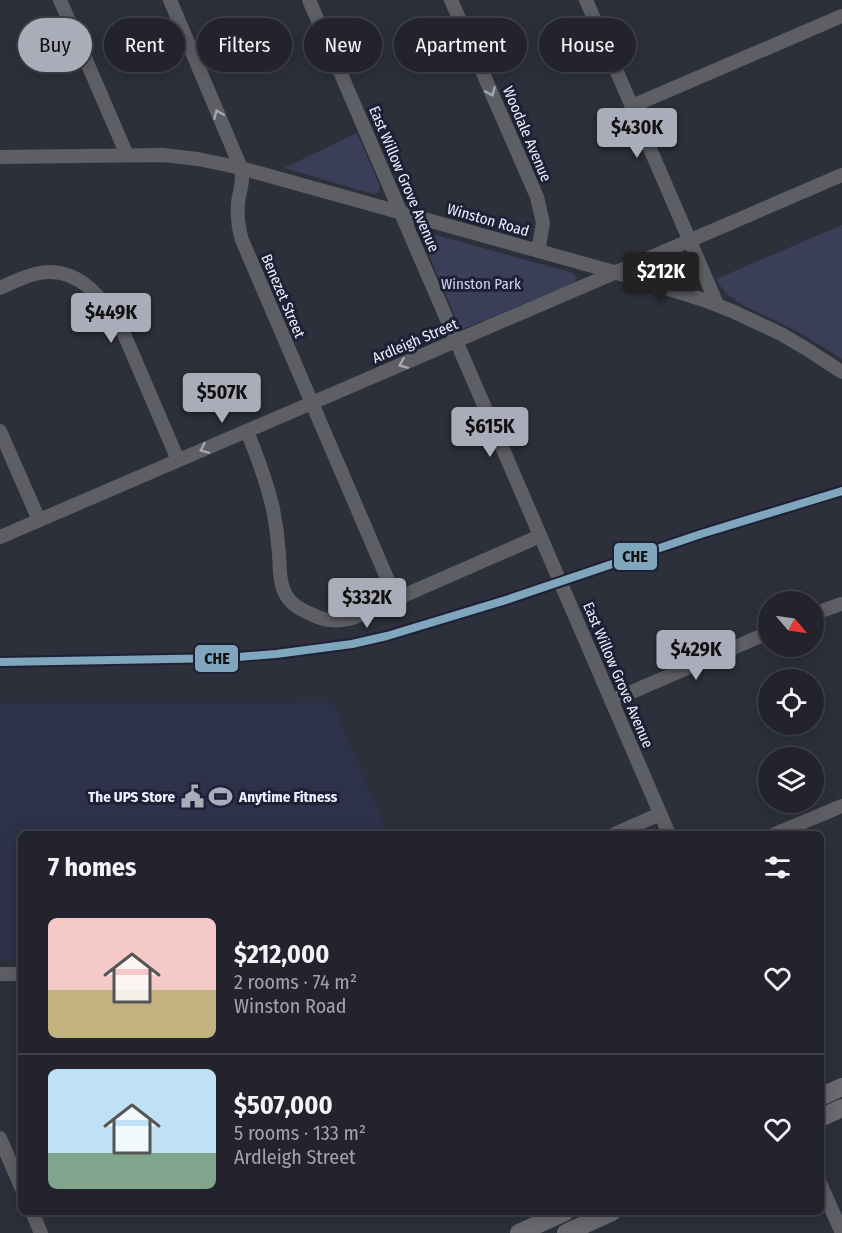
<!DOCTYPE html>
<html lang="en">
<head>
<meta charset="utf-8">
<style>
  :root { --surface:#22232c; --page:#2e2f38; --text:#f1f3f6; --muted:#a2a4a9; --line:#3f4048; --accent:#aaacb9 }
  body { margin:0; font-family:"Fira Sans Condensed",sans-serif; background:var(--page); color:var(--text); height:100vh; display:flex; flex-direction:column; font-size:22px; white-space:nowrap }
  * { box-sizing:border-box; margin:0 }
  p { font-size:20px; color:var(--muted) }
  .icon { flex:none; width:33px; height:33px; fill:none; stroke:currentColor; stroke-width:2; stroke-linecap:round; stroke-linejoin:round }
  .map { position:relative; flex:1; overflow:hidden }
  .side { position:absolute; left:18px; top:831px; width:806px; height:384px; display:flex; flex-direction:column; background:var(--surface); border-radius:9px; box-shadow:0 3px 15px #0003,0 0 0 2px var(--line) }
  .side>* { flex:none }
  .guide { position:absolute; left:18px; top:18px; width:807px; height:54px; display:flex; gap:12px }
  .needle { width:39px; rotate:119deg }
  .buttons { position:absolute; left:758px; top:591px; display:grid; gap:12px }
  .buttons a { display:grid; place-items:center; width:66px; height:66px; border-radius:50%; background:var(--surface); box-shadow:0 3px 15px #0003,0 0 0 2px var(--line); font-size:30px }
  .price { position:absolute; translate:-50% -51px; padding:0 14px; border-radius:6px; background:var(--accent); color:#111; font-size:20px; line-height:39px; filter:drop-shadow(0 2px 3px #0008) }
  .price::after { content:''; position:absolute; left:50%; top:36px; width:18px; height:14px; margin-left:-9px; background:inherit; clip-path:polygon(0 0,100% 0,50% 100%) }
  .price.active { background:#222; color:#fff }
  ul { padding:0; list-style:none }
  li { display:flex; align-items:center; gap:18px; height:150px; padding:0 30px }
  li+li { border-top:2px solid var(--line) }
  li span { display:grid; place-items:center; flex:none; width:168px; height:120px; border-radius:9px; color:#555 }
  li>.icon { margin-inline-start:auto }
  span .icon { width:72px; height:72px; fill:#fffc; stroke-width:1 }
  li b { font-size:26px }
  h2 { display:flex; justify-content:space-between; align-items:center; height:72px; padding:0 30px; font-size:26px }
  .tag { padding:0 21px; border-radius:27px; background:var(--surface); box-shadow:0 3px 15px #0003,0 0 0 2px var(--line); font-size:21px; line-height:54px }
  .tag.active { background:var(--accent); color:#111 }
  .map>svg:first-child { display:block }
  .built { fill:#2d314a }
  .park { fill:#3b3e59 }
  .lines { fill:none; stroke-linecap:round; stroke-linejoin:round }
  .minor { stroke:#5e5f64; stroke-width:14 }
  .major { stroke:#686a70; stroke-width:18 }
  .rail-1-casing { stroke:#1e2135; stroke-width:12 }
  .rail-1 { stroke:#7fa6bd; stroke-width:8 }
  .oneway { stroke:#a6a8b1 }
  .labels { text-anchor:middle; stroke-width:6; stroke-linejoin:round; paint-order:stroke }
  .street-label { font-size:15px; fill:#edf0fe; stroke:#1e2135 }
  .park-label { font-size:15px; fill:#d0d5f4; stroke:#1e2135 }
  .poi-label { font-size:15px; font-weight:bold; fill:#edf0fe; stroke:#1e2135; text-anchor:end }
  .line-badge { stroke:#1e2135; stroke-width:2 }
  .pale-badge-label { font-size:16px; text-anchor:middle; font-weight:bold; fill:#111 }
</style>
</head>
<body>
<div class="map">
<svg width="842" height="1233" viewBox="0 0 842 1233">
  <rect width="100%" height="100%" fill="#2d2f3a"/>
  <path class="built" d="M333 702 388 834H21V960H0V703Z"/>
  <path class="park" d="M357 133 379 184 380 190 378 193 373 194 284 168Z
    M842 225V359C822 346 802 334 781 323 758 311 729 304 716 279Z
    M425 232 573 273 577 278 574 283 463 329 459 326 424 244C422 239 420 235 425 232Z
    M682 251 685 253 695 277V280L694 283H690L653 272 651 270 652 263Z"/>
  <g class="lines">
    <path class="minor" d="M60 0 127 155
      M170 0 241 168C244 180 240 190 238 202 237 215 238 227 242 240L396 599
      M309 0 669 834
      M451 0 537 197 543 223 538 251
      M586 0 717 304
      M632 106 842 16
      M0 157 163 155 198 159 241 168 614 272 704 300 732 311 781 334 805 348 842 372
      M0 288C11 283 23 277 35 274 78 263 106 301 124 334L178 460
      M0 431 39 520
      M247 431C257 456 267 482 273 509 276 524 278 539 279 554 280 568 279 583 286 595 291 604 301 610 311 614 326 622 339 622 355 617L540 536
      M0 537 842 175
      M813 614 841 604
      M611 701 768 633
      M615 834 660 814
      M775 834 842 806
      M0 974H21
      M0 1138 21 1187
      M820 1183 842 1233
      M32 1212 41 1233"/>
    <path class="major" d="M820 1097 842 1087
      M820 1118 842 1108
      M519 1233 565 1212
      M566 1233 612 1212"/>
    <defs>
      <path id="rail-1" d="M0 662 226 658 276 654 352 644 387 636 509 599 701 534 842 491"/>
    </defs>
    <use href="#rail-1" class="rail-1-casing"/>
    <use href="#rail-1" class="rail-1"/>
  </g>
  <defs><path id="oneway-chevron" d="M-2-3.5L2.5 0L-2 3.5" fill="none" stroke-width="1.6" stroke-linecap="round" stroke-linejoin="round" transform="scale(1.5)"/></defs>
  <g class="oneway">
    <use href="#oneway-chevron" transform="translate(491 92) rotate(67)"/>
    <use href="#oneway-chevron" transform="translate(218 114) rotate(-113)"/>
    <use href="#oneway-chevron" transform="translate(403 364) rotate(157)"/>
    <use href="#oneway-chevron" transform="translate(204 449) rotate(157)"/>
  </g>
  <defs>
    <symbol id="civic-bare" viewBox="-9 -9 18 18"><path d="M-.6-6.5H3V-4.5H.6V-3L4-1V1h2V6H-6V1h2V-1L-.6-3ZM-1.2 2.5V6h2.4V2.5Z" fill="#aaacb9" stroke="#1e2135" stroke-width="2.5" paint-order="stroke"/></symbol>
    <symbol id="stadium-bare" viewBox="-9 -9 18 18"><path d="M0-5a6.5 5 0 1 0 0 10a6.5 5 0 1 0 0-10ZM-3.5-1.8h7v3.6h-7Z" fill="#aaacb9" stroke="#1e2135" stroke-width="2.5" paint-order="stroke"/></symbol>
  </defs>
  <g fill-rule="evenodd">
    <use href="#civic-bare" x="176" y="780" width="33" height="33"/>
    <use href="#stadium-bare" x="204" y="780" width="33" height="33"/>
  </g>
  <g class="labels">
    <g class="street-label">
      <text transform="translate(527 134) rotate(67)" y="5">Woodale Avenue</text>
      <text transform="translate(404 179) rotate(67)" y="5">East Willow Grove Avenue</text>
      <text transform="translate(488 220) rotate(16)" y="5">Winston Road</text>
      <text transform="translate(283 296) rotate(67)" y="5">Benezet Street</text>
      <text transform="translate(415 341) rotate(-23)" y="5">Ardleigh Street</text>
      <text transform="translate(618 675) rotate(67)" y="5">East Willow Grove Avenue</text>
    </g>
    <g class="park-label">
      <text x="481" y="289">Winston Park</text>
    </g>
    <g class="poi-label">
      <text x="175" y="802">The UPS Store</text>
      <text x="239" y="802" text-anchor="start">Anytime Fitness</text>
    </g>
  </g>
  <g class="line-badge">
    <rect x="613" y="542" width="45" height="29" rx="6" fill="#7fa6bd"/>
    <rect x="194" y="644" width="45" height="29" rx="6" fill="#7fa6bd"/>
  </g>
  <g class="pale-badge-label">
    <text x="635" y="562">CHE</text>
    <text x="217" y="664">CHE</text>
  </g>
</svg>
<div class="buttons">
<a><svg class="needle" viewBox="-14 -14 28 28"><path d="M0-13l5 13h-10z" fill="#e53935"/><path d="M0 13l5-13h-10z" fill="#a2a4a9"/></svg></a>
<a><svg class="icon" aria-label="locate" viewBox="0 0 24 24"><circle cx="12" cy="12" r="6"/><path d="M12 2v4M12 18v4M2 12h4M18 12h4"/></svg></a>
<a><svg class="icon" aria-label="layers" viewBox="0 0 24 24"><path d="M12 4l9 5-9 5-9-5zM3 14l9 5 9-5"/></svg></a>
</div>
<b class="price" style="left:637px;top:159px">$430K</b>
<b class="price active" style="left:661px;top:303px">$212K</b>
<b class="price" style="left:111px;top:344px">$449K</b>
<b class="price" style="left:222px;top:424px">$507K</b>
<b class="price" style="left:490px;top:458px">$615K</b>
<b class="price" style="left:367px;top:629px">$332K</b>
<b class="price" style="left:696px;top:681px">$429K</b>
<div class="guide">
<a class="tag active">Buy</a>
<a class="tag">Rent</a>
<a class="tag">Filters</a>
<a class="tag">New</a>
<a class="tag">Apartment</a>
<a class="tag">House</a>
</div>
<section class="side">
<h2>7 homes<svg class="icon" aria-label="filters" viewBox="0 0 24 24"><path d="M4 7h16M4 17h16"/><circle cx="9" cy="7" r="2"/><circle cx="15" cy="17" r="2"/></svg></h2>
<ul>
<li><span style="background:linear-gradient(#f6c9c9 60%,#c2b280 0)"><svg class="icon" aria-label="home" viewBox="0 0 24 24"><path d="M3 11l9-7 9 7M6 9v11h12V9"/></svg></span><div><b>$212,000</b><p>2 rooms · 74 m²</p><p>Winston Road</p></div><svg class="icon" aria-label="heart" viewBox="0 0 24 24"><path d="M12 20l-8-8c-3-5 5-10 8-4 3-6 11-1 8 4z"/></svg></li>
<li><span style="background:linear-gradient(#bfe0f5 70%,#7fa58c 0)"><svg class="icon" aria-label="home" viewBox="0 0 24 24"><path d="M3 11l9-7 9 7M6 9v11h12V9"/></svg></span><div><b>$507,000</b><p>5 rooms · 133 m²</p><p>Ardleigh Street</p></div><svg class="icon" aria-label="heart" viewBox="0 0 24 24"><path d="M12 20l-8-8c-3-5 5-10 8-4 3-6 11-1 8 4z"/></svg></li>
</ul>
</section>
</div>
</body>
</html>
